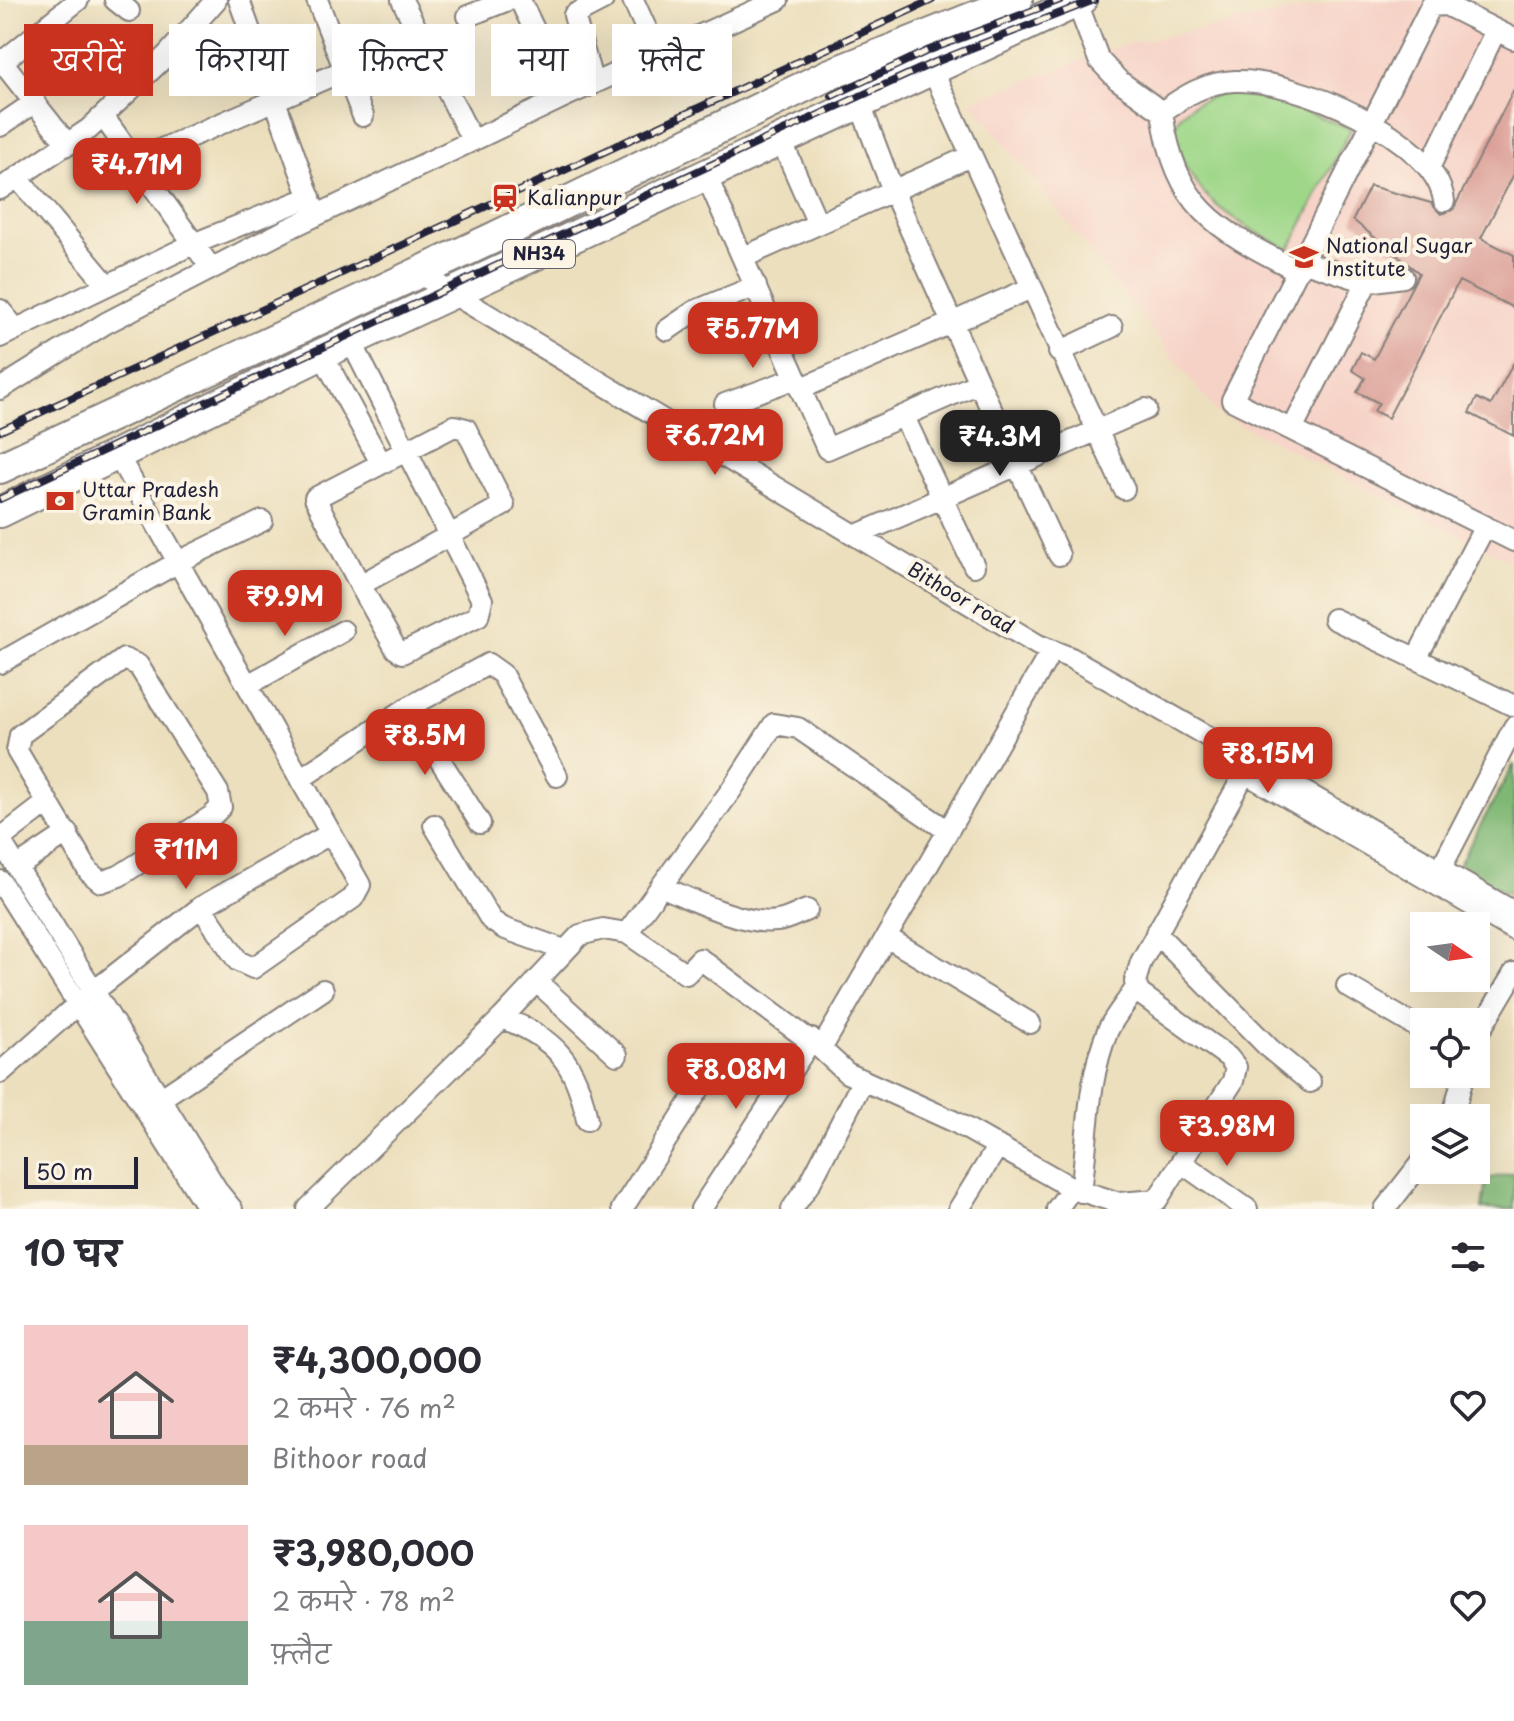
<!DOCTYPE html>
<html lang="hi">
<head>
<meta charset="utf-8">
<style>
  :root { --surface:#fff; --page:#f2f2f3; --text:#2b2b33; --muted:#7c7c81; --accent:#c8321e }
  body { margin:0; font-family:"Playpen Sans","Playpen Sans Deva",sans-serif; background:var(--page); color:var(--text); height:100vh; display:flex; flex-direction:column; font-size:30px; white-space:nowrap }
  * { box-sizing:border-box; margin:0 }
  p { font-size:26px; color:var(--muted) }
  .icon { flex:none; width:44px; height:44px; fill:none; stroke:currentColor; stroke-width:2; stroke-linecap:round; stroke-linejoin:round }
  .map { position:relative; height:1209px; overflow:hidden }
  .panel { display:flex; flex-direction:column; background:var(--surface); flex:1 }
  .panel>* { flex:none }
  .banner { position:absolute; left:24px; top:24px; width:800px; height:72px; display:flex; gap:16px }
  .needle { width:52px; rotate:103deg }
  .buttons { position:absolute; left:1410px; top:912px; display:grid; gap:16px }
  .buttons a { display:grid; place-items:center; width:80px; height:80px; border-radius:0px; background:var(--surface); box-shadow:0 8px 32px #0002; font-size:40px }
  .scale { position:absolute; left:24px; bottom:20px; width:114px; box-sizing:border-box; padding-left:8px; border:4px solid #22223b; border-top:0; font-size:22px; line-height:28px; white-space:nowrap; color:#22223b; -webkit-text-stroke:6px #fcf5e5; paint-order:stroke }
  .price { position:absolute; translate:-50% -68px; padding:0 18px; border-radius:16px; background:var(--accent); color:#fff; font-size:26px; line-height:52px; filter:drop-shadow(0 2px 4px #0008) }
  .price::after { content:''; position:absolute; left:50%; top:48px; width:24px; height:18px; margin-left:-12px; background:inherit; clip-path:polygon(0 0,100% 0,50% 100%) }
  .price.on { background:#222; color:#fff }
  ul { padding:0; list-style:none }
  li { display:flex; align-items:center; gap:24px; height:200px; padding:0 24px }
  li span { display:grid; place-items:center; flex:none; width:224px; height:160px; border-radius:0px; color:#555 }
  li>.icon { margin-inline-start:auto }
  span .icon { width:96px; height:96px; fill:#fffc; stroke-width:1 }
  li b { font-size:34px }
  h2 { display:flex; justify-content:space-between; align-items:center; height:96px; padding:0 24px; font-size:34px }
  .chip { padding:0 28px; border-radius:0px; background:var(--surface); box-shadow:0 8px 32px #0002; font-size:28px; line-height:72px }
  .chip.on { background:var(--accent); color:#fff }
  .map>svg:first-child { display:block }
  .built { fill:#f6d1c6 }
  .green { fill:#9fd789; stroke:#607c62; stroke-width:2 }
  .forest { fill:#7fb875; stroke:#506d58; stroke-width:2 }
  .building { fill:#d99a92 }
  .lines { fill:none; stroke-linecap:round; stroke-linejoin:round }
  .minor-casing { stroke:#87807c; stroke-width:24 }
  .highway-casing { stroke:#87807c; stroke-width:34 }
  .minor { stroke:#fff; stroke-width:20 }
  .highway { stroke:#fff; stroke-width:30 }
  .rail-casing { stroke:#22223b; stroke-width:8 }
  .rail { stroke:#fcf5e5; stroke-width:5; stroke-dasharray:15; stroke-linecap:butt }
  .labels { text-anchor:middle; stroke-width:8; stroke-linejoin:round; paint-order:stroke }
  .shield { fill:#fcf5e5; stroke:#63616e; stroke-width:2 }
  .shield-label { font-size:18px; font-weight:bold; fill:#22223b }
  .poi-label { font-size:20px; fill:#22223b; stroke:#fcf5e5; text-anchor:start }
  .street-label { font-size:20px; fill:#22223b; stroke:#fcf5e5 }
</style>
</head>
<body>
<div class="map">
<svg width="1514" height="1209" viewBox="0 0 1514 1209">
  <rect width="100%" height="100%" fill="#fcf5e5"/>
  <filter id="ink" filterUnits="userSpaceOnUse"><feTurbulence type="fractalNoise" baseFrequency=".0125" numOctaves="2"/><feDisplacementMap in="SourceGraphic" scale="16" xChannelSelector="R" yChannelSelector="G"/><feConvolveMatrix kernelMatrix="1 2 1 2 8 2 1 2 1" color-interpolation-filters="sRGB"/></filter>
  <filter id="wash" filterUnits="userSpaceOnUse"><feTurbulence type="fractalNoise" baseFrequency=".006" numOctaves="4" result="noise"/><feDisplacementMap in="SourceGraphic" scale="32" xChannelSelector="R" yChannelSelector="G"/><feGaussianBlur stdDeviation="1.8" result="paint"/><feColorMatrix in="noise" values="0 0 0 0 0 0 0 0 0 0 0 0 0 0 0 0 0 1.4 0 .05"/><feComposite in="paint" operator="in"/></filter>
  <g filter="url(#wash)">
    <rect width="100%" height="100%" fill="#ecdfbd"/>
    <path class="built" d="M1347 0H1466L1514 25V563L1217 413 971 101 1125 44Z"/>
    <path class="green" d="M1230 92 1274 99 1351 129 1289 250C1264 236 1237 223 1215 204 1202 193 1194 180 1185 165 1158 119 1186 102 1230 92Z"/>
    <path class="forest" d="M1514 764V897L1458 866Z
      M1514 1173V1209H1482L1486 1179Z"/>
    <g id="blocks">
      <path class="building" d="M1514 89V174L1481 238 1514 255V308L1459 281 1388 418 1374 411 1379 403 1357 392 1365 378 1352 370 1361 352 1374 359 1419 273 1353 220 1370 186 1431 203 1441 214 1453 210Z
        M1514 362V436L1469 413 1477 398 1491 405Z"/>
    </g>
  </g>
  <g filter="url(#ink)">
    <use href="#blocks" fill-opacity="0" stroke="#87807c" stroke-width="2"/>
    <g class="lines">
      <defs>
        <path id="minor" d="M115 0 129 11
          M239 0 313 207
          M317 0 363 116
          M402 0 472 140
          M520 0 566 96
          M633 0 658 55
          M1076 0 1099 60 1118 80 1162 112
          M468 16 508 0
          M1514 39 1446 5 1431 6 1232 400 1514 541
          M0 59 68 145
          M2 62 78 0
          M932 69 1124 489
          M593 84 574 15 603 0
          M103 116 211 268
          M0 126 35 102
          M781 140 818 224
          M134 161 345 70
          M1430 166 1496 30
          M706 175 827 449 979 383 893 191 860 104
          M18 178 107 285
          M0 189 89 129 168 54 216 0
          M744 257 971 156
          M415 271 1038 645 1071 658 1514 912
          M1403 277 1367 282 1305 262 1298 271C1217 229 1176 210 1162 112 1184 96 1206 82 1235 81 1293 78 1436 137 1444 201
          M0 310 15 328
          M667 330 695 311 756 286
          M0 337 193 244 310 197
          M351 341 482 600 478 616 402 653 396 649 360 585
          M1059 352 1112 327
          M322 354 381 463
          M979 383 1059 555
          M0 389 106 323 288 229 566 96 778 0
          M800 389 1029 289
          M725 404 796 378
          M904 417 974 566
          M454 426 466 429 504 505 360 585 315 498Z
          M1292 430 1367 282
          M117 454 360 885 353 898 253 968 238 961 201 907
          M857 535 1146 409
          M1334 619 1514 706
          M124 659 138 665 218 792 221 807 212 816 119 876 101 882 89 872 17 751 20 735Z
          M1416 659 1485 526
          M0 663 180 561 262 521
          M248 685 343 631
          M407 708 480 823
          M1235 767 1514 930
          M300 779 407 708 488 664 502 674 557 776
          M434 825 491 920 503 928 564 950
          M0 839 48 802
          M0 840 219 1193 232 1209
          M17 867 68 833
          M1440 870 1514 727
          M0 881 208 1209
          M661 886C689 899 746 926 777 921 787 920 797 914 807 910
          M627 933 732 789 774 724 798 728 948 831 1049 655
          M1156 933 1270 1049 1310 1082
          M888 938 1030 1023
          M536 981 617 1055
          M1347 986 1424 1031
          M502 1018C556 1038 577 1064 587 1120
          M1476 1037 1514 973
          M821 1049 847 1073 955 1122 1072 1188 1119 1203 1157 1200 1233 1081 1236 1067 1228 1057 1139 993 1135 982 1141 962 1245 773
          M0 1073 79 1003 201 907 330 834
          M160 1099 323 990
          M1452 1118 1464 1074
          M1182 1163 1247 1209
          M1081 1192C1088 1139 1087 1080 1108 1030 1115 1015 1127 1002 1136 988
          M308 1209 502 1018 580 935 603 929 627 933 686 974 700 959 821 1049 948 831
          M622 1209 715 1064
          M701 1209 812 1039
          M792 1209 810 1183 863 1080
          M959 1209 998 1146
          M1057 1209 1072 1188
          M1385 1209 1424 1159"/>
        <path id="highway" d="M0 468 491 239 828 75 1017 0
          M0 512 322 354 1081 0"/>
      </defs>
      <use href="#minor" class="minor-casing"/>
      <use href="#highway" class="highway-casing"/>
      <use href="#minor" class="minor"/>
      <use href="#highway" class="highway"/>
      <defs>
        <path id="rail" d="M832 96 927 51 1060 0
          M0 431 932 0
          M0 499 781 132 933 63 1094 0"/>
      </defs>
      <use href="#rail" class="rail-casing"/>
      <use href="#rail" class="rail"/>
    </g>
  </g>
  <defs>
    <symbol id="station-bare" viewBox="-9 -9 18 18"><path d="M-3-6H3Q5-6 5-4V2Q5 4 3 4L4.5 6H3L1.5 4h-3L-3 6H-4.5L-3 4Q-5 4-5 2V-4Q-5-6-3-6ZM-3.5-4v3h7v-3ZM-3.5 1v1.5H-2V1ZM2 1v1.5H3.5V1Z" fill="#c8321e" stroke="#fcf5e5" stroke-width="2.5" paint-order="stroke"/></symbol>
    <symbol id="university-bare" viewBox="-9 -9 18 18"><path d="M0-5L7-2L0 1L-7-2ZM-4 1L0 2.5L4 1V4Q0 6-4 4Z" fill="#c8321e" stroke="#fcf5e5" stroke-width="2.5" paint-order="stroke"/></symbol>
    <symbol id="bank-bare" viewBox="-9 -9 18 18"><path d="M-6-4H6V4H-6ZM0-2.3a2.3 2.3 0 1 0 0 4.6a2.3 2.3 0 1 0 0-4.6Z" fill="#c8321e" stroke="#fcf5e5" stroke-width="2.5" paint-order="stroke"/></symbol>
  </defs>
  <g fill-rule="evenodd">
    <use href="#station-bare" x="485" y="178" width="40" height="40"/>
    <use href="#university-bare" x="1284" y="237" width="40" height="40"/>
    <use href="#bank-bare" x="40" y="481" width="40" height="40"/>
  </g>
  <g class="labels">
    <rect class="shield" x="503" y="240" width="72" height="28" rx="6"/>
    <g class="shield-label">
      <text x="539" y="260">NH34</text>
    </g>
    <g class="poi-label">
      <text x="527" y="205">Kalianpur</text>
      <text x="1326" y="253">National Sugar<tspan x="1326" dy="23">Institute</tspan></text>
      <text x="82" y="497">Uttar Pradesh<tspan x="82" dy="23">Gramin Bank</tspan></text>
    </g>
    <g class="street-label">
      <text transform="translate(961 598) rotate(31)" y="7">Bithoor road</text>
    </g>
  </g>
</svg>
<div class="buttons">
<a><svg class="needle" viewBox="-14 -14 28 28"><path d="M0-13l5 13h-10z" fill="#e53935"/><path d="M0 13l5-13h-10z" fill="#7c7c81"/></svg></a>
<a><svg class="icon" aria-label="locate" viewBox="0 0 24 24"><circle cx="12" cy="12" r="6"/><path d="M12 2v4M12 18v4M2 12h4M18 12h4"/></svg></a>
<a><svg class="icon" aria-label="layers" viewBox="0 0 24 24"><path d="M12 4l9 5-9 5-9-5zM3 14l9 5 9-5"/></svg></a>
</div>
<div class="scale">50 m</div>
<b class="price" style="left:137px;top:206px">₹4.71M</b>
<b class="price" style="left:753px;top:370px">₹5.77M</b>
<b class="price" style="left:715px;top:477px">₹6.72M</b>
<b class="price on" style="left:1000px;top:478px">₹4.3M</b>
<b class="price" style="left:285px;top:638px">₹9.9M</b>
<b class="price" style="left:425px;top:777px">₹8.5M</b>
<b class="price" style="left:1268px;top:795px">₹8.15M</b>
<b class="price" style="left:186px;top:891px">₹11M</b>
<b class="price" style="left:736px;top:1111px">₹8.08M</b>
<b class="price" style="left:1227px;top:1168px">₹3.98M</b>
<div class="banner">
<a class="chip on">खरीदें</a>
<a class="chip">किराया</a>
<a class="chip">फ़िल्टर</a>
<a class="chip">नया</a>
<a class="chip">फ़्लैट</a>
</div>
</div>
<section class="panel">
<h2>10 घर<svg class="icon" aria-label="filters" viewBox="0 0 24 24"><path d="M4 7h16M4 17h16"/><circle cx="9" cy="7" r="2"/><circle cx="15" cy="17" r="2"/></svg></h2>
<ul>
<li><span style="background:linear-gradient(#f6c9c9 75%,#b9a48a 0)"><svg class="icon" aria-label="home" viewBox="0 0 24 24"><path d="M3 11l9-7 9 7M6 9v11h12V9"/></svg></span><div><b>₹4,300,000</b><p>2 कमरे · 76 m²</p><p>Bithoor road</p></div><svg class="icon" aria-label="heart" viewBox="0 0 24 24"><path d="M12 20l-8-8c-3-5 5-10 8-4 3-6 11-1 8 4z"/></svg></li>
<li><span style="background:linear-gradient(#f6c9c9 60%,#7fa58c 0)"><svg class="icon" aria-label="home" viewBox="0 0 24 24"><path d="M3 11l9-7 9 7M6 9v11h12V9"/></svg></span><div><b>₹3,980,000</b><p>2 कमरे · 78 m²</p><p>फ़्लैट</p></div><svg class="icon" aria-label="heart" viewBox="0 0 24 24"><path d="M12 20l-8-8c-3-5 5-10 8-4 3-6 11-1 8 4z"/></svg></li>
</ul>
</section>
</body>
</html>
